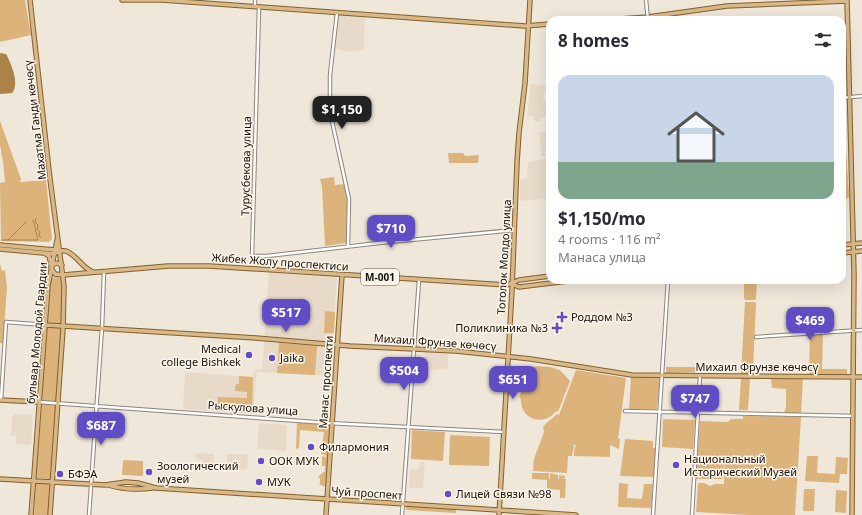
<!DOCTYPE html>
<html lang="en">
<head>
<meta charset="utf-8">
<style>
  :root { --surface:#fff; --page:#f2f2f3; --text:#2b2b33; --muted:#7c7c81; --line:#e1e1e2; --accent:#604dc5 }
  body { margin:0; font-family:"Noto Sans",sans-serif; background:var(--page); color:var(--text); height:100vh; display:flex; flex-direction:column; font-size:15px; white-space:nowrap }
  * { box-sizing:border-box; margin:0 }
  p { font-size:13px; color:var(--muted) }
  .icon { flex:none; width:22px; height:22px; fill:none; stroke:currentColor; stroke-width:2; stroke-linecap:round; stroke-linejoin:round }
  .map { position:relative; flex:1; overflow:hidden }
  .drawer { position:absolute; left:546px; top:16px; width:300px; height:268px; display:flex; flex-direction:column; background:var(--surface); border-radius:12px; box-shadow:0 4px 16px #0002 }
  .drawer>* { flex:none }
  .price { position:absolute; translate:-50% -34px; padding:0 9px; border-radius:8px; background:var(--accent); color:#fff; font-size:13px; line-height:26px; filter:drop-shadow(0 1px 2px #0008) }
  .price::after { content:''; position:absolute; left:50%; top:24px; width:12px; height:9px; margin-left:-6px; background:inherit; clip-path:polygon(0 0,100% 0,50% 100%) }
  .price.on { background:#222; color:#fff }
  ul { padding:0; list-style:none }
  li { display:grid; align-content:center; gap:8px; height:212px; padding:0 12px }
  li+li { border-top:1px solid var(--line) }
  li span { display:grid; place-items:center; height:124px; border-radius:12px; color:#555 }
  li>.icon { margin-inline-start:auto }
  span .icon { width:72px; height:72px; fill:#fffc; stroke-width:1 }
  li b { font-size:17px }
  h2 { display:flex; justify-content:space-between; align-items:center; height:48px; padding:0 12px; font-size:17px }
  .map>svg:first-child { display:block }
  .built { fill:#e8dac8 }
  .green { fill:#dbb37b }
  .water { fill:#ac8348 }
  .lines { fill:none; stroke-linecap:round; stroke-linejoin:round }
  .stream { stroke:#ac8348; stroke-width:1 }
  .minor-casing { stroke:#8d857b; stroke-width:4.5 }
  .major-casing { stroke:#83602a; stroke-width:5.5 }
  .minor { stroke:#fff; stroke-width:2.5 }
  .major { stroke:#d9b989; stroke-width:3.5 }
  .poi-dot { fill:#604dc5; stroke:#fdf4e8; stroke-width:1.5 }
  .labels { text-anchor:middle; stroke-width:3; stroke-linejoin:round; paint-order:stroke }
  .shield { fill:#fdf4e8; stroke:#5a554f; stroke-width:1 }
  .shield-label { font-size:10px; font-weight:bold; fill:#14110d }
  .street-label { font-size:11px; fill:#14110d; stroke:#fdf4e8 }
  .poi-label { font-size:11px; fill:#14110d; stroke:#fdf4e8; text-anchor:start }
</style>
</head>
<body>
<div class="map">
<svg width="862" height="515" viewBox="0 0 862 515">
  <rect width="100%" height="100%" fill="#f0e7db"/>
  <path class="built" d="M338 14 365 16 364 50 348 52 335 48Z
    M531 84 546 86V90L544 91 543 100 546 102 547 117H541L540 121H534V117L527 116Z
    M550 131V155L542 156 539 133Z
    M550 158V198L520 201V179H527L528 162Z
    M269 273 337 277 330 376 257 372 253 414 183 409 185 372 253 377 254 369H262Z
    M425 352 448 353V369L431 370 430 363H424Z
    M14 414 33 415 31 445 16 444V436L11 435 12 416H14Z
    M259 423 287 425 286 451 257 449Z
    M196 453 214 454 213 466 203 465V460L195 459Z
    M227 454H248L247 469H232L231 471 227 470Z
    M420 462H425L423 488H409L410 469H419Z"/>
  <path class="green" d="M0 0H25L31 35 0 42Z
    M0 121 21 179 20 182 46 180 52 239 49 242 1 241 0 183 5 182 3 162 0 145Z
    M846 151 849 196 847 199 842 200V152Z
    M448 153H463L465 156 479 155 478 163H449Z
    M334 177 335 185 345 184 348 201 346 243 325 246 322 187 320 179Z
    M0 264 2 271 5 270 7 288 3 343H0Z
    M54 277 62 278 64 296 62 325 47 324 51 279Z
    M744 280H757L756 298 755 300H746L744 299Z
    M745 302H754L756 303 753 374H741Z
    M325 311 335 312 334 333H324Z
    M47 326 62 327 57 402 42 401Z
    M823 334 822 369H847V375L809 374 810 335Z
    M279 343 317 346 315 375 277 373Z
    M537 366 550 367 560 370 570 381 558 412 556 411C544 427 520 420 521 399L519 398 530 368Z
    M666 367H697V372L666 373Z
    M576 370 626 378 618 439H620L619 449 610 445V457L574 456V450L576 445 568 444 574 445 572 456H568L567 473 533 471 534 459 544 432 543 427C547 422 552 419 557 414L559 415Z
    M239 376 253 377 252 413 217 411 218 397 247 398V392L235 391 236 384H239Z
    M631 376 660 377 657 409H629Z
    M742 377 750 379 748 410H739L741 378Z
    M771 378H803L801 413H784L786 407V389L772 388Z
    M42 404 57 405 51 479 36 478Z
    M743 416 801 417 795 515H750L696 512 698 483H704L710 486 715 484H724L725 458 723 479H696L700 421 728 422 731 419H743Z
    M663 419 695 420 693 449 662 447Z
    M297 422 330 425 326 487 318 484H320V478H318L319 476 325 471V466H322V456L326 457V455L321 454 324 432 300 430 299 448 296 449Z
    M412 430 445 432 443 461 411 459Z
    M450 435 490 437 489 466 449 465Z
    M625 439 653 441V448H656L654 477 620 476Z
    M807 456H818L817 473 835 474 836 457 848 458 847 474H840L839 483 805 481Z
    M124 460 143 461V475L142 476 123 475 122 474 123 461Z
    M532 473H549V479H550V473L558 475V479H559V475L565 476V478L562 479H566L565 498H560V490L547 489V480L532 479Z
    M36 482 51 483 49 515H34Z
    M619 483 628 484 627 498 642 499 644 484H653L651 508 618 507Z
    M804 489H815L814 511H803Z
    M836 490 847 491 846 513 835 512Z
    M406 506 456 509V513L406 510Z"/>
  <path class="water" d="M0 53 6 54C11 63 20 84 12 93L0 94Z"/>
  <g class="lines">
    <path class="stream" d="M36 218 35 222 38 225 37 229 40 232 39 236 41 237
      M2 240H8L26 222
      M8 240H38L33 220"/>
    <defs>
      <path id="minor" d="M646 0 648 20
        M255 6V0
        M259 7 252 255 253 256H267L379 243 514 230
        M337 13 330 75V98L332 121 349 199 348 246
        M842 98 862 96
        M756 337 862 330
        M1 400 6 322 46 325
        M39 402 328 423 504 432
        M625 411 853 416
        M89 515 102 328 104 272
        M402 515 419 280
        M653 515 668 280
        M692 515 700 376"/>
      <path id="major" d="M30 0 50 179 64 286 63 329 50 515
        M122 0H162L525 26 550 24
        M847 0 854 274 852 515
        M604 20 648 17 727 6 847 1
        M0 245 66 251C77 255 82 268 93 272
        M842 245 862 243
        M0 249 54 254 60 251
        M44 253 49 256 51 264
        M842 253 862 251
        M51 266 56 263 62 265
        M51 268 55 274 63 275 168 266H209L507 285 519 280 550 276
        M512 284 519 287 576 280
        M46 325 256 338 350 346 456 351 531 359 632 375 862 377
        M0 400 39 402
        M0 479 105 485 126 482 138 483 156 488 576 515
        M108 485C124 490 137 490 153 488
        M31 515 48 286 57 240
        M326 515 342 275
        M499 515 512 290 517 162 519 133 525 83 530 0"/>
    </defs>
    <use href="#minor" class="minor-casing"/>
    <use href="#major" class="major-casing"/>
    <use href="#minor" class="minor"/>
    <use href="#major" class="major"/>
  </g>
  <g class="poi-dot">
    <path d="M560 311h4v4h4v4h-4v4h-4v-4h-4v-4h4z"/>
    <path d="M555 322h4v4h4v4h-4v4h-4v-4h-4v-4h4z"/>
    <circle cx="249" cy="355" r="4"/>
    <circle cx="272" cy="358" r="4"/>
    <circle cx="311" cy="447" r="4"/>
    <circle cx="261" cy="461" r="4"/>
    <circle cx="676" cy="465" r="4"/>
    <circle cx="149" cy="472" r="4"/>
    <circle cx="60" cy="474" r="4"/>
    <circle cx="259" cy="482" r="4"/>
    <circle cx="448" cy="494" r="4"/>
  </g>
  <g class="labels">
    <rect class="shield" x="361" y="269" width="38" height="16" rx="3"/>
    <g class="shield-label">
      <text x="380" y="281">М-001</text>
    </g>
    <g class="street-label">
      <text transform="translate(35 120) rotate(-97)" y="4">Махатма Ганди көчөсү</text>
      <text transform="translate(246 166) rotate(-89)" y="4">Турусбекова улица</text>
      <text transform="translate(504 257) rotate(-87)" y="4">Тоголок Молдо улица</text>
      <text transform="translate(280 262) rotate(4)" y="4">Жибек Жолу проспектиси</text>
      <text transform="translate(37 333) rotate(-85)" y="4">бульвар Молодой Гвардии</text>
      <text transform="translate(435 342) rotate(4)" y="4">Михаил Фрунзе көчөсү</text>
      <text x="757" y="371">Михаил Фрунзе көчөсү</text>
      <text transform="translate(326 382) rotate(-86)" y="4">Манас проспекти</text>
      <text transform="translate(253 408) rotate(4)" y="4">Рыскулова улица</text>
      <text transform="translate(367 493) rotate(4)" y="4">Чуй проспект</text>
    </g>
    <g class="poi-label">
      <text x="571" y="321">Роддом №3</text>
      <text x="548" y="332" text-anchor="end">Поликлиника №3</text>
      <text x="241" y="353" text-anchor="end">Medical<tspan x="241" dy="13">college Bishkek</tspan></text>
      <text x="280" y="362">Jaika</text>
      <text x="319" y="451">Филармония</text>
      <text x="684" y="463">Национальный<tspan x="684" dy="13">Исторический Музей</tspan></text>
      <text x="269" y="465">ООК МУК</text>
      <text x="157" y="470">Зоологический<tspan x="157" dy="13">музей</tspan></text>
      <text x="68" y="478">БФЭА</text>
      <text x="267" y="486">МУК</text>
      <text x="456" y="498">Лицей Связи №98</text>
    </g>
  </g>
</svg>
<b class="price on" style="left:342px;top:130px">$1,150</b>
<b class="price" style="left:391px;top:249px">$710</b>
<b class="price" style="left:286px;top:333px">$517</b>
<b class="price" style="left:810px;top:341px">$469</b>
<b class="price" style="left:404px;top:391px">$504</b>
<b class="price" style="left:513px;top:400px">$651</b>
<b class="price" style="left:695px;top:419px">$747</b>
<b class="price" style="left:101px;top:446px">$687</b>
<section class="drawer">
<h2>8 homes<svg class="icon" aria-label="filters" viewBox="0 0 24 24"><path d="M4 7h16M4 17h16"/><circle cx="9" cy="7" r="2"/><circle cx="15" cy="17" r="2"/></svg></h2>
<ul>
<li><span style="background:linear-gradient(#c9d6e8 70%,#7fa58c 0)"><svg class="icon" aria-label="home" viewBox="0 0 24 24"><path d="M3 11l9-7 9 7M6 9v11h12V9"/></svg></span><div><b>$1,150/mo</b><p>4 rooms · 116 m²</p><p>Манаса улица</p></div></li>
</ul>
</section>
</div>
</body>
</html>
